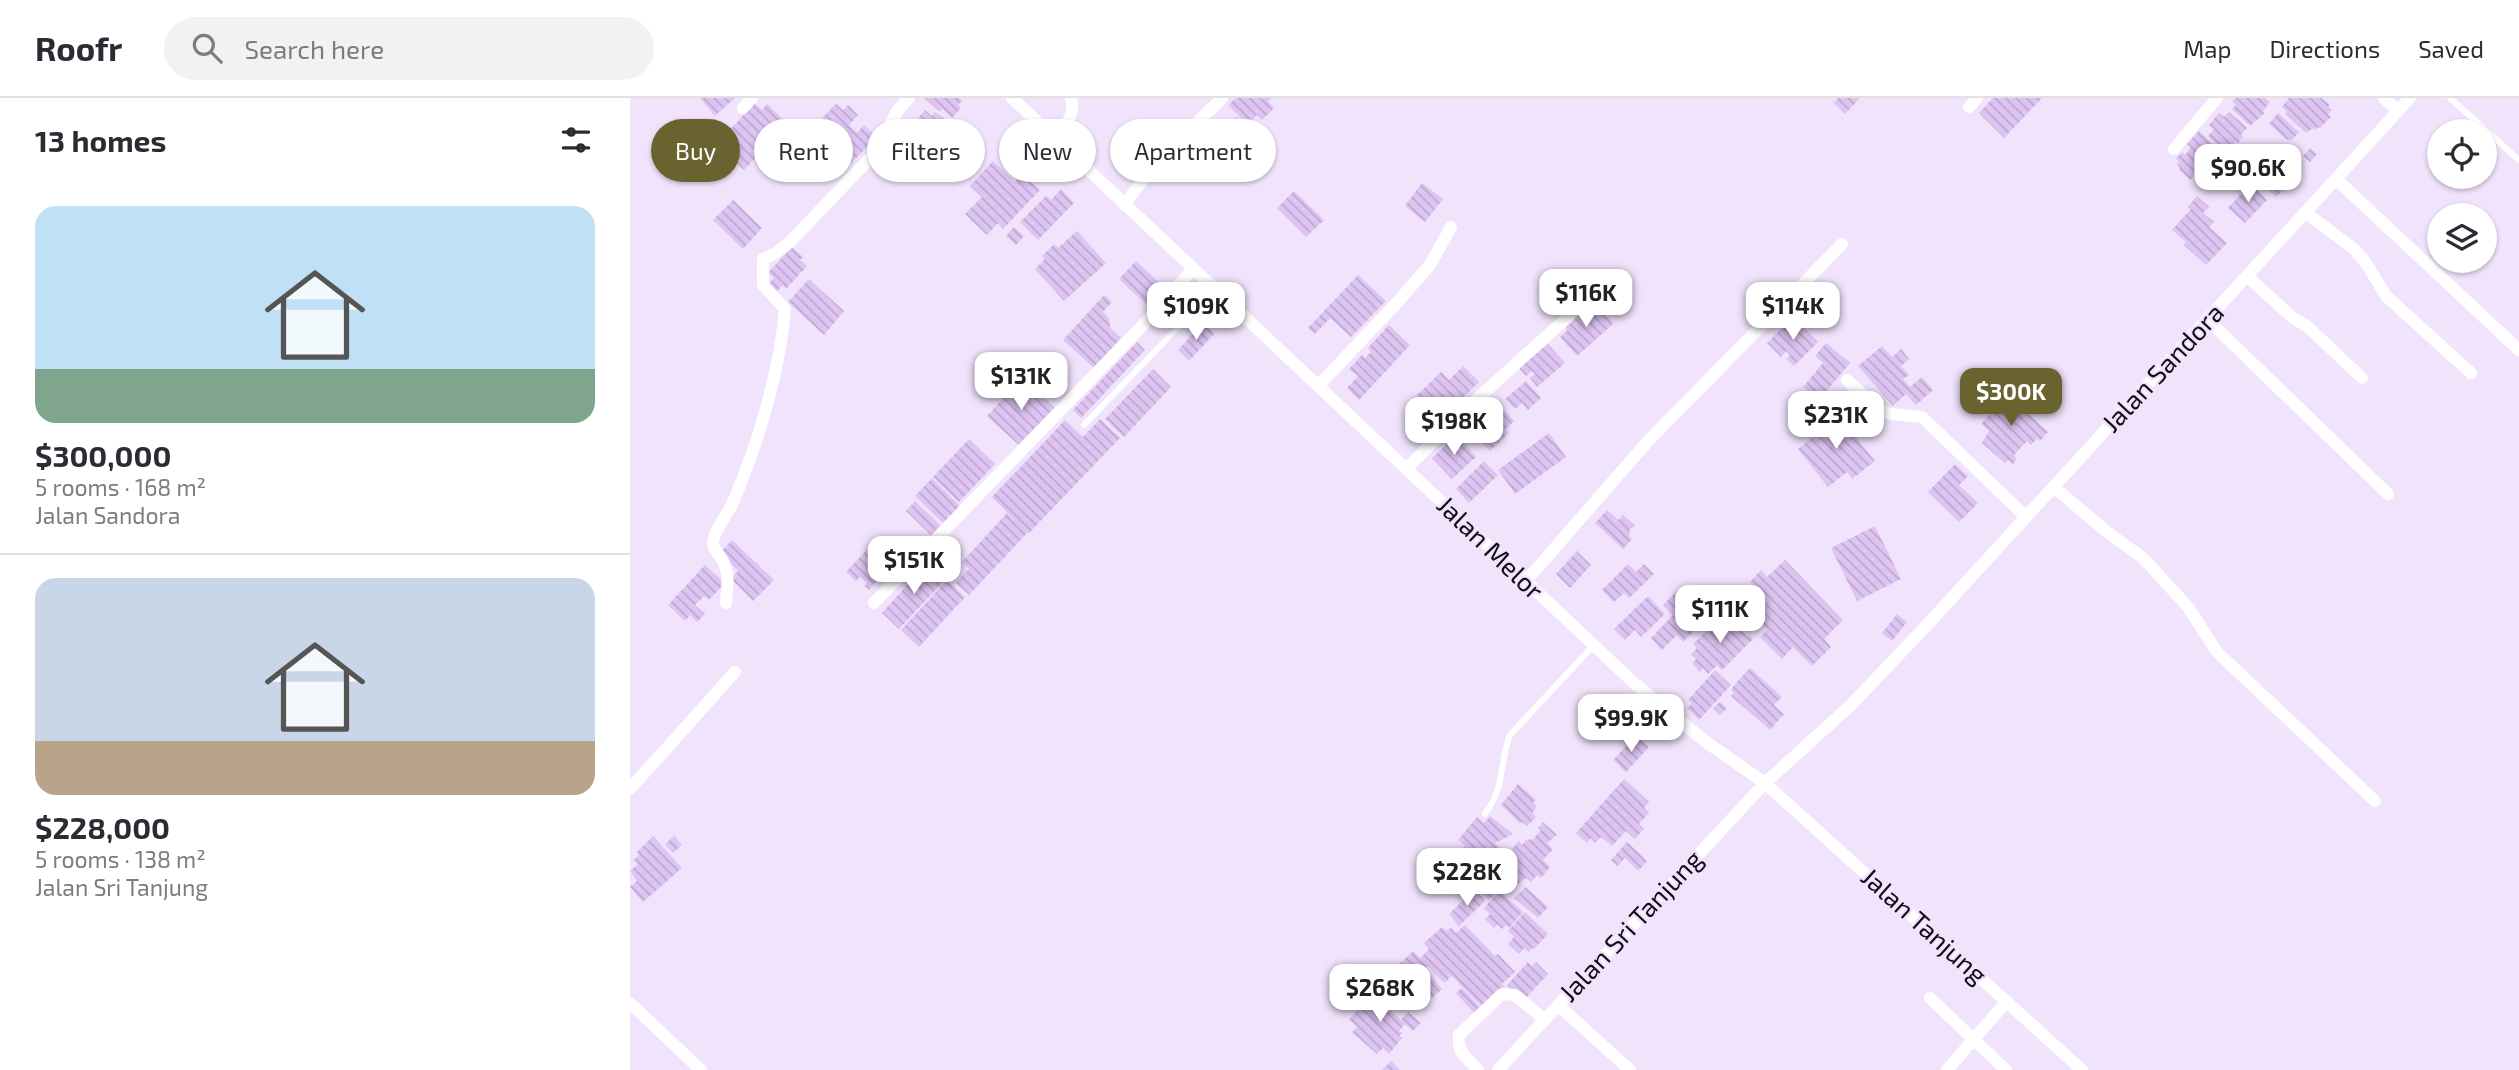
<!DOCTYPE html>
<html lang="en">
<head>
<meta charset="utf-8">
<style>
  :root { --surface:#fff; --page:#f2f2f3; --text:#2b2b33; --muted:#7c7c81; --line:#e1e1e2; --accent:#6b632f }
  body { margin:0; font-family:"Exo 2",sans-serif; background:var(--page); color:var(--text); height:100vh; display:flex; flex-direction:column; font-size:26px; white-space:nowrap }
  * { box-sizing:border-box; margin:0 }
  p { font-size:23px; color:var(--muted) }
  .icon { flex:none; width:38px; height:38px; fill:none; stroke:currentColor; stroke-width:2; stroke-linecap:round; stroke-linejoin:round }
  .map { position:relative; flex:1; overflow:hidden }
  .drawer { display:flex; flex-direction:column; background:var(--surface); width:630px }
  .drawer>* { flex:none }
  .hud { position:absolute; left:21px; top:21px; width:665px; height:63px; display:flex; gap:14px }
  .buttons { position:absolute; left:1797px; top:21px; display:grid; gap:14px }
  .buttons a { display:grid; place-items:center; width:70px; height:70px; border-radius:50%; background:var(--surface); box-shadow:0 2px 5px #0004; font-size:35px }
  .price { position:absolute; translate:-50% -60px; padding:0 16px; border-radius:14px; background:#fff; color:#222; font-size:23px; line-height:46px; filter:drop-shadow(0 2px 4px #0008) }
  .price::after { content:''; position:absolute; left:50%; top:42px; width:21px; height:16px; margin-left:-10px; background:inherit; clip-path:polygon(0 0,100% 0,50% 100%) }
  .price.current { background:var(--accent); color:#fff }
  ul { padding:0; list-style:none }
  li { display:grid; align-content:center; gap:14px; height:371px; padding:0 35px }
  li+li { border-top:2px solid var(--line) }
  li span { display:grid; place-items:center; height:217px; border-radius:21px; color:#555 }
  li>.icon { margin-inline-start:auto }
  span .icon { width:126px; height:126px; fill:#fffc; stroke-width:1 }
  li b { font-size:30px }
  h2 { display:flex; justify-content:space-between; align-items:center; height:84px; padding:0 35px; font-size:30px }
  .tag { padding:0 24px; border-radius:32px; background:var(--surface); box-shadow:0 2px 5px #0004; font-size:24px; line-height:63px }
  .tag.current { background:var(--accent); color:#fff }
  header { display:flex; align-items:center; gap:42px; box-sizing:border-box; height:98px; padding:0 35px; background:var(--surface); border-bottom:2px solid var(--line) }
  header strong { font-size:33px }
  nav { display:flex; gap:38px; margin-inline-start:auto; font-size:24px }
  .search { width:490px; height:63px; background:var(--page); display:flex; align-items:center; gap:18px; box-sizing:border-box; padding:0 24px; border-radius:38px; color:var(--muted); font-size:26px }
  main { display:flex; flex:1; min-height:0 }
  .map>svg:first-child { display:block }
  .building { fill:url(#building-back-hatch) }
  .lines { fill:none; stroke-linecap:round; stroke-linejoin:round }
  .lane { stroke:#fff; stroke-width:6 }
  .street { stroke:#fff; stroke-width:12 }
  .labels { text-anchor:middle; stroke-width:5; stroke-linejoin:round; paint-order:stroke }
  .street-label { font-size:26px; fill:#110b15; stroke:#f1e3fc }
</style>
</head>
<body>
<header>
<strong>Roofr</strong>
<div class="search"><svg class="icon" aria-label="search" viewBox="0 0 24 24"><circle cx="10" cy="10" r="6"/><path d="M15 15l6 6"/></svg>Search here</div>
<nav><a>Map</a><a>Directions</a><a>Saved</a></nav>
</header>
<main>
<section class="drawer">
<h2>13 homes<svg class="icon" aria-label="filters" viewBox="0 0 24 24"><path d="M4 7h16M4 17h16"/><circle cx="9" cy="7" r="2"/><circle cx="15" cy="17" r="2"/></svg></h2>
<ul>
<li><span style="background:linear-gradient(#bfe0f5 75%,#7fa58c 0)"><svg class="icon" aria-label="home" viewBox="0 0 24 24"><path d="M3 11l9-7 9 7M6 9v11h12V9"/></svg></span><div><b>$300,000</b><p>5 rooms · 168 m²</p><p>Jalan Sandora</p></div></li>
<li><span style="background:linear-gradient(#c9d6e8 75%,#b9a48a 0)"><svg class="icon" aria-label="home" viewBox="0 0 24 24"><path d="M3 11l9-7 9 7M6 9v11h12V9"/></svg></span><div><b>$228,000</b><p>5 rooms · 138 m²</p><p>Jalan Sri Tanjung</p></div></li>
</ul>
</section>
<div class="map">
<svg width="1889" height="972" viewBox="0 0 1889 972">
  <defs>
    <pattern id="building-back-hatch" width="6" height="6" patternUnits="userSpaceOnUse" patternTransform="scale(1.75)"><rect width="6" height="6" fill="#dec4f2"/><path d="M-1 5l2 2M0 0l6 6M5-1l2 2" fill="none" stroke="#bda7cf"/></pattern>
  </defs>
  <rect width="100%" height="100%" fill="#f1e3fc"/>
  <path class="building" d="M70 0H105L85 18Z
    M294 0H329L332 3 328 7 331 10 322 20 312 11 310 14Z
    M606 0H641L638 3 644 10 632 22 627 17 618 27 598 7Z
    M1208 0H1228L1229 1 1215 16 1204 5Z
    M1363 0H1412L1374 40 1349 15Z
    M1605 0H1635L1640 4 1633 13 1635 15 1620 28 1602 11 1606 7 1602 3Z
    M1659 0H1691L1700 7 1698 9 1702 12 1698 16 1701 19 1690 30 1688 29 1685 32 1683 30 1676 35 1655 16 1657 14 1652 9Z
    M124 5 132 12 137 6 158 26 114 72 91 51 105 36 100 32Z
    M206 6 213 12 218 7 228 17 219 27 227 35 234 27 247 39 221 65 206 51 193 65 182 54 188 47 180 40 182 37 179 33Z
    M295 12 302 18 305 14 314 20 310 25 316 31 286 69 277 62 279 60 265 49Z
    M1599 14 1617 30 1611 37 1613 39 1608 45 1606 43 1596 54 1578 38 1584 31 1579 27 1589 15 1594 19Z
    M1648 15 1669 34 1662 42 1656 41 1639 26Z
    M606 19 621 36 578 76 565 62 544 81 532 68 567 34 578 45Z
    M1569 33 1585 48 1581 52 1593 63 1587 70 1589 72 1582 80 1578 77 1570 85 1563 79 1560 82 1549 72 1550 70 1547 66 1549 64 1546 61 1552 54 1555 57 1561 50 1557 46Z
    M1614 45 1658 87 1646 99 1603 58Z
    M1680 50 1687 56 1680 64 1673 58Z
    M363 63 385 84 392 76 410 92 373 131 368 125 357 137 335 116 352 99 340 88Z
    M792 85 813 101 795 124 775 108Z
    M1620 86 1637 102 1615 125 1598 110Z
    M431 91 444 105 408 142 390 124 416 98 421 102Z
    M664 93 694 122 676 139 647 110Z
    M1567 98 1579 109 1573 115 1584 124 1579 129 1597 145 1576 167 1554 147 1556 144 1542 132 1561 111 1558 109Z
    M103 102 132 130 113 151 83 122Z
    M384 129 394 138 386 147 376 138Z
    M447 133 476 165 434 203 405 171 415 161 412 158 424 146 428 150Z
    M162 149 173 159 170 162 177 168 156 191 153 187 147 193 139 186 144 180 138 175Z
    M506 163 536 191 519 209 489 181Z
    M728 177 756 203 721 239 700 220 685 236 678 230Z
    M179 181 214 213 194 237 158 204Z
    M474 197 482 204 473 214 479 220 480 230 491 240 464 270 433 242Z
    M964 204 983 226 947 258 930 239 937 233 936 229Z
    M1163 219 1188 244 1164 268 1156 261 1160 257 1156 253 1151 259 1137 245Z
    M573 225 584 236 559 263 548 252Z
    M759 227 780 247 729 302 717 290 728 278 719 271 732 257 735 260 741 254 738 250Z
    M507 244 515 252 451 320 443 312Z
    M1196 245 1220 265 1189 302 1173 289 1193 265 1185 258Z
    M918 246 935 265 907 289 900 280 905 276 902 273 896 278 889 270Z
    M1252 248 1262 259 1271 251 1279 261 1271 268 1279 277 1273 281 1280 289 1292 279 1303 292 1286 307 1276 296 1263 308 1228 268Z
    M833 268 849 284 809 323 785 299 811 274 819 282Z
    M523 271 541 289 494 339 475 321Z
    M392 280 425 310 390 348 357 318Z
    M896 283 911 300 898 312 892 305 885 311 875 301Z
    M1382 292 1399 307 1394 312 1418 334 1410 343 1407 340 1401 347 1397 343 1384 357 1387 361 1383 366 1378 362 1375 365 1352 345 1359 333 1351 326Z
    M867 305 884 323 875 332 879 335 860 353 833 325 851 309 857 315Z
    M1204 312 1245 363 1222 381 1217 374 1198 389 1168 351 1192 332 1187 325Z
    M470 321 490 340 399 435 398 434 339 497 326 485 339 471 332 464 377 415 389 426 362 399 435 322 453 339Z
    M919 335 936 359 885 396 868 372Z
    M827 337 846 359 822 381 802 360Z
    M339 341 365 366 329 404 303 379Z
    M854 363 868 377 839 405 826 391Z
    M1325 366 1338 378 1329 387 1348 405 1329 424 1298 394Z
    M302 380 332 410 315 427 285 398Z
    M285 403 312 429 303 439 276 413Z
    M977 412 988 422 993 417 1005 428 1000 431 999 439 1002 441 993 451 965 425Z
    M1245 428 1271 481 1227 503 1201 450Z
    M102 442 144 482 123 503 101 481 108 473 90 455Z
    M245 443 266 462 239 492 235 488 237 485 230 479 226 483 216 474Z
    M947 453 961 467 940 490 926 476Z
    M1155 462 1213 522 1194 541 1201 549 1182 568 1163 549 1152 561 1130 539 1137 532 1112 505 1127 491 1120 484 1131 472 1137 479Z
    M298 464 316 481 269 531 252 515Z
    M998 466 1006 474 1014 466 1024 476 999 500 994 495 984 504 972 492Z
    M75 467 95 485 79 502 74 498 65 507 75 516 67 524 60 517 55 523 38 507Z
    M317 482 335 499 289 549 271 532Z
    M1047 493 1058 504 1064 499 1074 509 1069 514 1076 521 1053 544 1047 537 1032 552 1021 540 1043 517 1033 507Z
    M1018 498 1035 516 1011 539 1005 532 995 542 984 531Z
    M1094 516 1097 519 1100 516 1106 522 1103 525 1118 539 1120 537 1123 541 1092 572 1087 567 1078 576 1073 570 1070 574 1062 565 1066 561 1061 556 1067 550 1063 546Z
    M1267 516 1277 524 1262 543 1252 535Z
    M1120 570 1152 599 1144 607 1154 616 1140 632 1101 598 1104 595 1101 592 1105 586Z
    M1085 572 1101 587 1069 622 1057 610 1062 606 1058 602Z
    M1090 604 1097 610 1090 617 1083 610Z
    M1006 638 1019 649 996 674 983 662Z
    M994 681 1019 704 1014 710 1019 715 1009 726 1014 731 1005 741 996 733 982 748 971 739 965 745 961 740 957 745 946 735Z
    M888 686 906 702 903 705 907 709 902 715 906 719 897 728 892 724 890 725 871 707Z
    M860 718 883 736 865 745 848 731 871 751 861 763 858 761 852 769 831 753 835 748 828 742 847 719 854 725Z
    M913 724 927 737 917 745 923 751 913 762 920 769 911 780 907 777 901 784 896 780 883 790 863 772 889 743 892 747 896 742 903 741 911 732 908 730Z
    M23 738 52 770 13 804 0 789 7 783 0 773 8 766 4 762 9 757 7 754Z
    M44 738 52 747 43 755 35 746Z
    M997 744 1017 763 1008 773 995 760 988 768 981 762Z
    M856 774 871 789 859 802 849 793 854 788 848 782Z
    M896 789 918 809 908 820 884 800Z
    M845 791 855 803 829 828 819 816Z
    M869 793 893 814 879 830 876 827 872 831 867 826 864 830 855 821 860 816 854 810Z
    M895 814 918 836 904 851 902 850 899 854 894 850 889 856 878 846 884 839 878 833Z
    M835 827 865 858 868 856 885 874 872 886 874 889 852 909 822 878 814 885 798 868 768 894 755 880 783 853 790 860 799 851 794 845 812 829 816 833 821 830 826 835Z
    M898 864 902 868 906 864 918 876 895 901H891L877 887Z
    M799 876 812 891 802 900 789 886Z
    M747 889 759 900 753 906 771 922 778 914 791 925 783 933 775 926 769 933 772 935 769 938 772 940 759 956 753 950 747 956 722 934 727 929 719 922Z
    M832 890 850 909 844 915 826 895Z
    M761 963 770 972H752Z"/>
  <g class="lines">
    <path class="lane" d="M1820 0 1889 62
      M454 327 584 192
      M855 716C877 685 868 668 880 637L963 548"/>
    <path class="street" d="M382 0 1004 585 1076 644 1135 685 1452 972
      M1754 0 1768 13
      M1339 9 1347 0
      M113 10 122 0
      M425 42C435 28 446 17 441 0
      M1544 51 1587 0
      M1706 81 1889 252
      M494 107 522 70 592 0
      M1675 114 1724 151 1736 165 1756 198 1841 275
      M1618 179 1663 220 1677 228 1732 280
      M1577 221 1758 396
      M1217 282 1250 312 1260 316 1292 319 1396 419
      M688 288 764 208 800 167 821 129
      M777 370 836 311 973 187
      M1422 390 1431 395 1477 434 1513 460 1558 509 1587 554 1745 703
      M895 484 1019 342 1212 146
      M96 505C97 491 100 476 93 463 89 455 80 450 84 440 88 426 99 415 104 402 128 346 150 272 155 211L133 187V161L144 156 159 145 242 58 268 12 279 0
      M244 505 512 228 563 171
      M0 691 105 574
      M1300 900 1376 972
      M0 905 71 972
      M928 907 1000 972
      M848 972C838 961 826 953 829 937L872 896 885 897 915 922
      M868 972 1135 685 1221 607 1297 527 1780 0
      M1317 972 1377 903"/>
  </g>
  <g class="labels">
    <g class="street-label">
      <text transform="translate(1533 270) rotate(-47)" y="9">Jalan Sandora</text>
      <text transform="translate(860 450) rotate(44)" y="9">Jalan Melor</text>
      <text transform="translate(1001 828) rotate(-47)" y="9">Jalan Sri Tanjung</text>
      <text transform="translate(1294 828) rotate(42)" y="9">Jalan Tanjung</text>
    </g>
  </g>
</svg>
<div class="buttons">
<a><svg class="icon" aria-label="locate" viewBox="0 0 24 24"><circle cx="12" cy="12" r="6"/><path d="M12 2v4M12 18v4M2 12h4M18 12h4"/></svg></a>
<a><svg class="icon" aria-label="layers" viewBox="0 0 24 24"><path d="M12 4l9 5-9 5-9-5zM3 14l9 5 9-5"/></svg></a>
</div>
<b class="price" style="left:1618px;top:106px">$90.6K</b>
<b class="price" style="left:956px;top:231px">$116K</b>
<b class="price" style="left:566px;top:244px">$109K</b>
<b class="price" style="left:1163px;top:244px">$114K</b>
<b class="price" style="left:391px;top:314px">$131K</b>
<b class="price current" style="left:1381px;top:330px">$300K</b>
<b class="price" style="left:1206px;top:353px">$231K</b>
<b class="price" style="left:824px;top:359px">$198K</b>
<b class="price" style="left:284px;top:498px">$151K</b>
<b class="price" style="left:1090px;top:547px">$111K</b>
<b class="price" style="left:1001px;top:656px">$99.9K</b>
<b class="price" style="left:837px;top:810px">$228K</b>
<b class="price" style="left:750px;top:926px">$268K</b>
<div class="hud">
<a class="tag current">Buy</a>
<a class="tag">Rent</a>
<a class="tag">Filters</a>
<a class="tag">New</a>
<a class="tag">Apartment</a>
</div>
</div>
</main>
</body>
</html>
